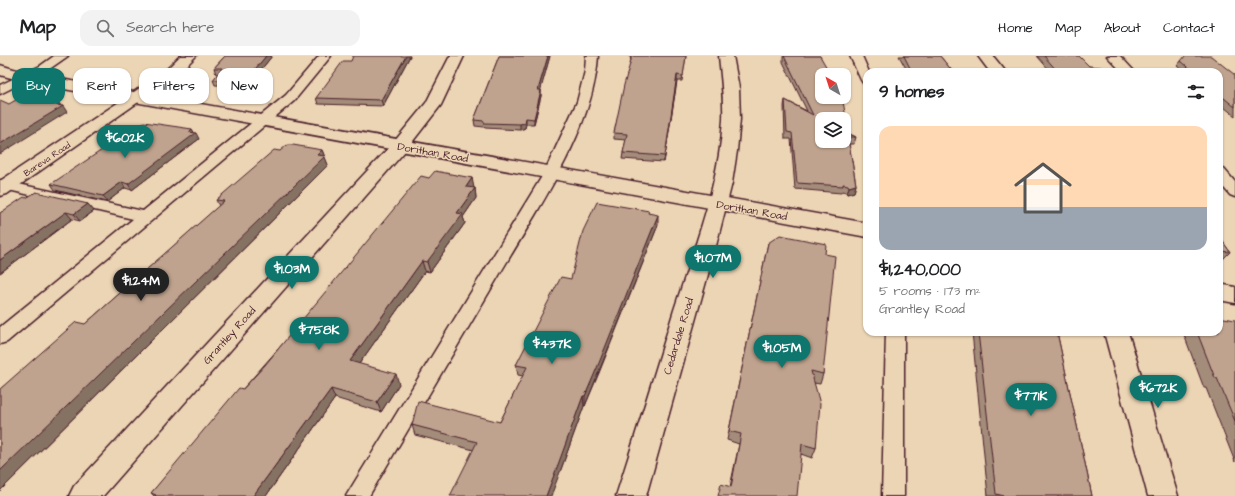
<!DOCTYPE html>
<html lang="en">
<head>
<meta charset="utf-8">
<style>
  :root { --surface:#fff; --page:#f2f2f2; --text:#202124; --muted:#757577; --line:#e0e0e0; --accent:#0f766e }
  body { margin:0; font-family:"Architects Daughter",sans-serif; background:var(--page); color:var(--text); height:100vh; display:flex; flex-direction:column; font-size:15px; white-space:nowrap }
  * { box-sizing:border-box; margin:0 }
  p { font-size:13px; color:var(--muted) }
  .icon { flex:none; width:22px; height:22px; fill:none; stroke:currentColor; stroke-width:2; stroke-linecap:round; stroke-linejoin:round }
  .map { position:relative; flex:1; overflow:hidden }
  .drawer { position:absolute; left:863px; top:12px; width:360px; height:268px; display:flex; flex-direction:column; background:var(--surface); border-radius:12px; box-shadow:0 1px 3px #0004 }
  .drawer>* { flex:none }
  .hud { position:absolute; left:12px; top:12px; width:380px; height:36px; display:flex; gap:8px }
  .needle { width:26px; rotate:321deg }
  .controls { position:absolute; left:815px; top:12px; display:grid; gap:8px }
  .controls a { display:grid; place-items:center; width:36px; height:36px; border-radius:8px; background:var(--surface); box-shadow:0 1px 3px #0004; font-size:20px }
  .price { position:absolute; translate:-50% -34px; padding:0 9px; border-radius:14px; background:var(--accent); color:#fff; font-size:13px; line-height:26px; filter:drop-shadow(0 1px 2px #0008) }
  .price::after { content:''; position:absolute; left:50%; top:24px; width:12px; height:9px; margin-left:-6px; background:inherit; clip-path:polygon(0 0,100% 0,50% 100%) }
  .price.on { background:#222; color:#fff }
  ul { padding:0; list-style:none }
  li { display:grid; align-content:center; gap:8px; height:212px; padding:0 16px }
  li+li { border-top:1px solid var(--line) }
  li span { display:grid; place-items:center; height:124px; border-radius:12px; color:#555 }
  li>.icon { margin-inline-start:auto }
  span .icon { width:72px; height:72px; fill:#fffc; stroke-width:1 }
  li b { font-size:17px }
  h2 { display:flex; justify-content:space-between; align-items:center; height:48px; padding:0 16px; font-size:17px }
  .tag { padding:0 14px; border-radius:12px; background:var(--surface); box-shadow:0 1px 3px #0004; font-size:14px; line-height:36px }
  .tag.on { background:var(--accent); color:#fff }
  header { display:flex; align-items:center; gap:24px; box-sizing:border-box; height:56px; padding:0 20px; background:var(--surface); border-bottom:1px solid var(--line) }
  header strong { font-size:19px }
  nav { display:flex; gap:22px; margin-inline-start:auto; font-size:14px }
  .search { width:280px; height:36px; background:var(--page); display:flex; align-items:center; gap:10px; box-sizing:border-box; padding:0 14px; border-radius:12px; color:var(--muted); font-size:15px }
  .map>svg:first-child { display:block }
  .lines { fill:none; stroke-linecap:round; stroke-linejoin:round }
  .service-casing { stroke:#4a1f2b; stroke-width:3 }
  .minor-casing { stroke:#4a1f2b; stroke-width:3 }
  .tertiary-casing { stroke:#4a1f2b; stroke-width:3 }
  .primary-casing { stroke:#4a1f2b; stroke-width:3 }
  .service { fill:#ecd5b5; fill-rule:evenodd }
  .minor { fill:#ecd5b5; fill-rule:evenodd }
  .tertiary { fill:#ecd5b5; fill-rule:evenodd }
  .primary { fill:#ecd5b5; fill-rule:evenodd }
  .wall { fill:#a48c7a; stroke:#4a1f2b }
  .shaded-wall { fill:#867263; stroke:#4a1f2b }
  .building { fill:#bfa38e; stroke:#4a1f2b; fill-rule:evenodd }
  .labels { text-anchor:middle; stroke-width:3; stroke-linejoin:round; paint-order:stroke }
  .far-street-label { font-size:9px; fill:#4a1f2b; stroke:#ecd5b5 }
  .street-label { font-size:11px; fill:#4a1f2b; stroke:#ecd5b5 }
</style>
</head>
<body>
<header>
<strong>Map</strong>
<div class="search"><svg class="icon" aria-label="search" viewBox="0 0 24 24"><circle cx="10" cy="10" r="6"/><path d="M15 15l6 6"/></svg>Search here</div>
<nav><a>Home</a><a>Map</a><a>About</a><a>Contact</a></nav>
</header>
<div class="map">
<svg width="1235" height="440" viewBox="0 0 1235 440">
  <rect width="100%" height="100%" fill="#ecd5b5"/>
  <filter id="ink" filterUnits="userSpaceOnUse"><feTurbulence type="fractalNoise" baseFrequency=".025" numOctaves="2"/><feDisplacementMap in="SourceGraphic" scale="8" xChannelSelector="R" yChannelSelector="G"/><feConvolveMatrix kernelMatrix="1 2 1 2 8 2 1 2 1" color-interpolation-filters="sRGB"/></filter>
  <g filter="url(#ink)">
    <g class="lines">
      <defs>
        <path id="service" d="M54 0H68L48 14 0 38V29L40 10Z
          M319 0H331L294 45 7 286 0 288V271L133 163 0 132V124L143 155 286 39Z
          M586 0H598C594 74 535 157 498 221 455 294 412 367 369 440H346L544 117 577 46 585 15Z
          M850 0H862L869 16H867V28L863 27 861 24Z
          M1107 0H1120L1135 16H1122Z
          M1219 112 1224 113 1235 126V141L1230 139 1219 126Z
          M886 276H904V440H882Z"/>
        <path id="minor" d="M180 0H196L177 19 7 138 0 140V125L131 38 167 13Z
          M719 0H733L739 32 740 63 737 95 732 127 716 190 646 440H616C636 378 655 316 674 254 694 192 719 129 723 64 724 42 721 21 719 0Z
          M978 0H993L1006 16H990Z
          M1104 276H1128L1178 440H1148Z"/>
        <path id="tertiary" d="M450 0H464L441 49 406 94 103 440H69L74 430 394 86 426 47Z"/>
        <path id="primary" d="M0 9 27 17 867 167V181L26 26 0 19Z
          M1219 228 1235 231V247L1219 244Z"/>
      </defs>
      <use href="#service" class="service-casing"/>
      <use href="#minor" class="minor-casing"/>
      <use href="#tertiary" class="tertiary-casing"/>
      <use href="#primary" class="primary-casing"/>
      <use href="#service" class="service"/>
      <use href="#minor" class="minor"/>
      <use href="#tertiary" class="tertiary"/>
      <use href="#primary" class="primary"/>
    </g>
    <path class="wall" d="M225 0H272L248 30 215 29 213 24 218 18H216L214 12Z
      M410 0 383 50 318 48 316 42 351 5Z
      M499 0H550L540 34H541V40L534 68H526L525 72 520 74 485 72 484 71 475 70 474 64Z
      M630 0H686L682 25H677L664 106 622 103 623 97 626 84 614 83V77L631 6Z
      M783 0H820L848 77 856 81 854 88H849L856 129 854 136 847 138 846 136 842 135 841 137 795 133 791 83H785L784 50 785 44 807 55 783 6Z
      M899 0H940L953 16H908Z
      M1037 0H1079L1089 10 1106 16H1051Z
      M1181 5 1235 19V60L1219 47V16H1184L1177 10Z
      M192 73 194 77 199 83 132 134 125 132 107 146 55 134 51 128Z
      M322 94 328 109 0 435V333L85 268 219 150 216 144 280 95Z
      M429 122H472L473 132H475L476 142 463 161 465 167 430 216 425 215 359 308 399 328 381 356 335 342 266 440H154L151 437Z
      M26 142 88 148 94 155 80 165 72 163 0 217V157Z
      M649 157 658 169 599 317 585 350H584L560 416 415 379 412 369 500 366 523 320 518 319 516 309 571 223Z
      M1219 180 1230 196 1223 203H1219Z
      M768 187 825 198 823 318 820 328 814 327 816 392 812 402 801 398 730 431 739 388 727 384Z
      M1235 264V406L1206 332H1204L1183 276H1219Z
      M972 276H1057L1092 440H988Z"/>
    <path class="shaded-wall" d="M266 0H272L248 30 246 24Z
      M406 0H410L383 50 381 44Z
      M548 0H550L539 40 538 34Z
      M677 19V25L664 106 665 100Z
      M541 34V40L534 68V63Z
      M59 47 62 51 63 50 67 56 0 98V88Z
      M526 62V68L525 72 520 74V68Z
      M192 73 195 78 196 77 199 83 132 134 128 128Z
      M322 94 328 109 0 435V415Z
      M472 122 474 132 468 140 466 131Z
      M122 126 125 132 107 146 103 140Z
      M856 129 854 136 847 138 849 131Z
      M475 132 476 142 463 161 465 167 430 216 427 206 457 157Z
      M88 148 94 155 80 165 74 158Z
      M66 156 72 163 0 217V204Z
      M658 159V169L585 350V340Z
      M422 205 425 215 354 315 350 305Z
      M396 318 399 328 381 356 377 346Z
      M331 333 335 342 266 440H253Z
      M583 340 584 350 560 416 551 440H546Z"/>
    <path class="building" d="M225 0H266L246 24H213L222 12H214Z
      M353 0H406L381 44 316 42 343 5H351Z
      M499 0H548L538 34H541L534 63 526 62 525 67 520 68 484 67V65L474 64Z
      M631 0H686L683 20 677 19 665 100 623 97 627 78 614 77 624 29 631 4Z
      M784 0H820L831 19H822V41H842L849 76 847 77 856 81H848L856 129 849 131 848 129 843 128V130L797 127 792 77 787 76 785 44 813 59ZM822 63H844V85H822Z
      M904 0H940L953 16H912Z
      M1044 0H1079L1089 10 1101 11 1106 16H1058Z
      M1185 0H1211L1235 19V51L1219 38V16H1194L1181 5Z
      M21 41 59 47 56 49 63 50 0 88V44L9 48Z
      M144 66 192 73 189 76 196 77 128 128 122 126 103 140 51 128Z
      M287 89H293L322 94 317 99 325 100 0 415V333L76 266 85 268 224 145 216 144 274 94 280 95Z
      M435 115 472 122 466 131 475 132 457 157 463 158 427 206 422 205 350 305 396 318 377 346 331 333 253 440H155L156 439 151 437 239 332 243 333 265 309 421 120 429 122Z
      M36 136 88 148 74 158 66 156 0 204V157L24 141 26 142Z
      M597 146 649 155 648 157 658 159 599 307 585 340H583L559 406 546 440H450L477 386 412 369 418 345 500 366 527 311 516 309 546 250 561 221 571 223 583 175Z
      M780 179 826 188 825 198 835 200 823 318 811 315 820 348 816 392 802 388 797 440H718L721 428 731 431 741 378 729 375 768 187Z
      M1219 180 1230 196 1219 195Z
      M1219 261 1235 264V365L1217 322H1215L1197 276H1219Z
      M978 276H1057L1092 440H1004L996 438Z"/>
  </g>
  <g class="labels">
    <g class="far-street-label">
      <text transform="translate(47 103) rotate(-34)" y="3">Bareva Road</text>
    </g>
    <g class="street-label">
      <text transform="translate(433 96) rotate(10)" y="4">Dorithan Road</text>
      <text transform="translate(752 154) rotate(10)" y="4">Dorithan Road</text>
      <text transform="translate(229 279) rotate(-48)" y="4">Grantley Road</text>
      <text transform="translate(678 280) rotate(-73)" y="4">Cedardale Road</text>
    </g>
  </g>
</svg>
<div class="controls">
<a><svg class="needle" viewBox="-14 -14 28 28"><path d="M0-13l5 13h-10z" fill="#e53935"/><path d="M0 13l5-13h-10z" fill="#757577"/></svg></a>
<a><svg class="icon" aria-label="layers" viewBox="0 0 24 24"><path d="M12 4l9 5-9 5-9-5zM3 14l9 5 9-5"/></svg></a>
</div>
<b class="price" style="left:125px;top:103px">$602K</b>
<b class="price" style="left:713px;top:223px">$1.07M</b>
<b class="price" style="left:292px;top:234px">$1.03M</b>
<b class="price on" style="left:141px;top:246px">$1.24M</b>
<b class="price" style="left:319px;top:295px">$758K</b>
<b class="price" style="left:552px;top:309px">$437K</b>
<b class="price" style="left:782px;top:313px">$1.05M</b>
<b class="price" style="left:1158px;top:353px">$672K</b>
<b class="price" style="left:1031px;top:361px">$771K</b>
<div class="hud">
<a class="tag on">Buy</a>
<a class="tag">Rent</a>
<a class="tag">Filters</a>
<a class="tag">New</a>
</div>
<section class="drawer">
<h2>9 homes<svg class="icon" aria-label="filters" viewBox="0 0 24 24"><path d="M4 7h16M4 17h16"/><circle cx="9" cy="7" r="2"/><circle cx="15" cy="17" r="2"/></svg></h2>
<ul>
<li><span style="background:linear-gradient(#ffd9b3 65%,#9aa5b1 0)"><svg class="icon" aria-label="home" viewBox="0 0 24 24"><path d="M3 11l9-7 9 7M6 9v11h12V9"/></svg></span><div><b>$1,240,000</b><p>5 rooms · 173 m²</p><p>Grantley Road</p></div></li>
</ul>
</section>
</div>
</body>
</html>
